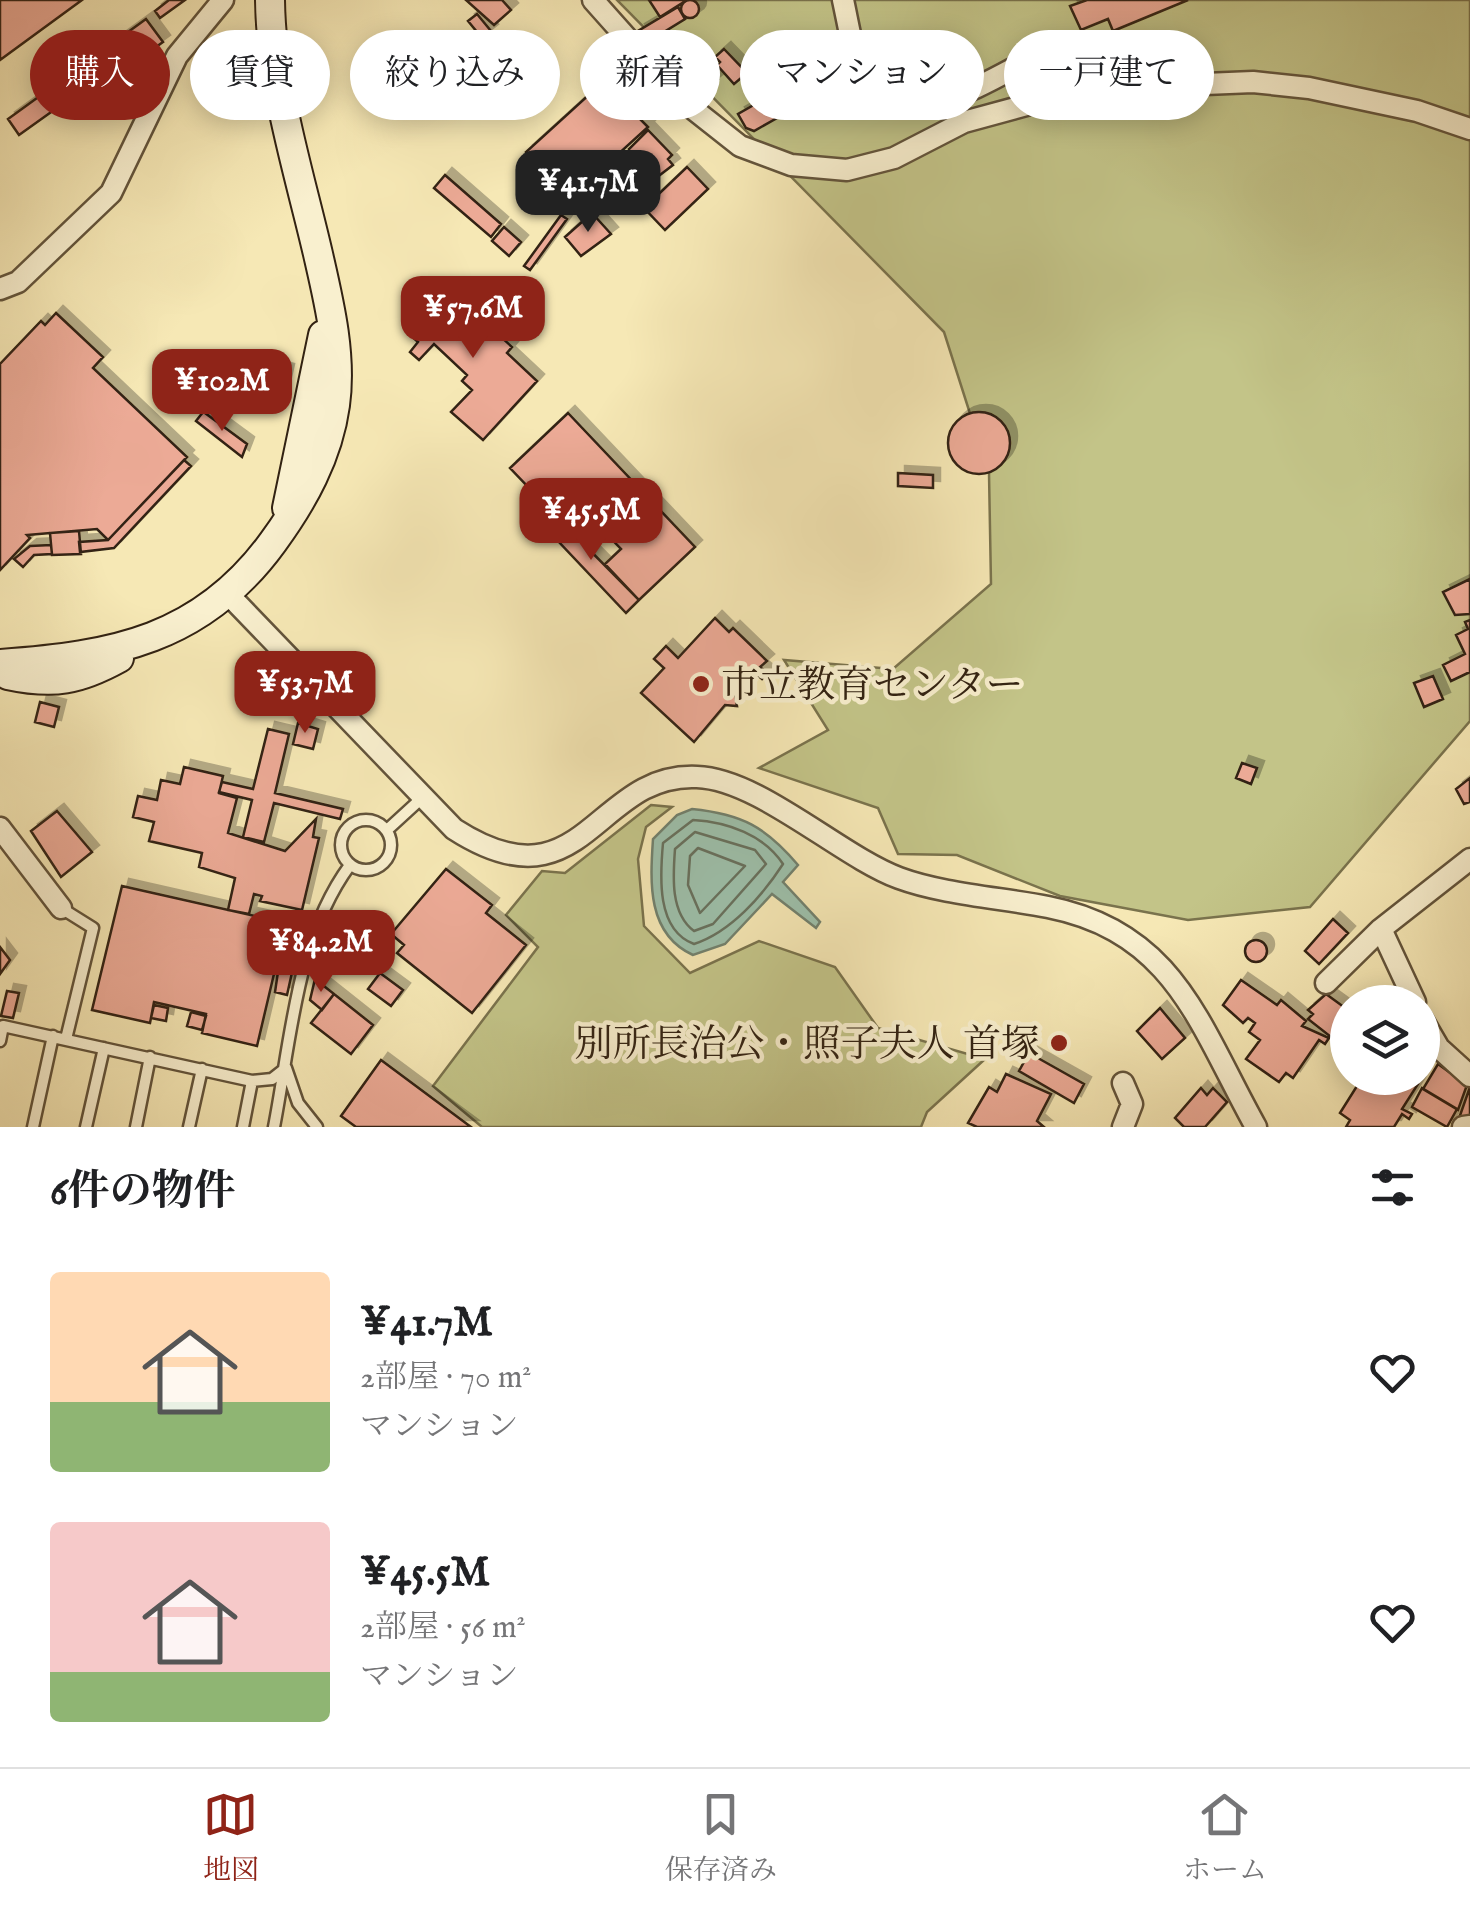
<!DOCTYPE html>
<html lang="ja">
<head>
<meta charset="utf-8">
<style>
  :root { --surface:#fff; --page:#f6f6f6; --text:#202124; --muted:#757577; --line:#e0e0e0; --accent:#8f2418 }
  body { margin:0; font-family:"IM FELL English","Noto Serif JP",serif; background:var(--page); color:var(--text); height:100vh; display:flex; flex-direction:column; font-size:38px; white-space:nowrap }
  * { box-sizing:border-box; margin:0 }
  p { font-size:32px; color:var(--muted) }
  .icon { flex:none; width:55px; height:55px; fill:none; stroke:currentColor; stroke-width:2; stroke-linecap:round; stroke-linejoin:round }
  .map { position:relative; height:1127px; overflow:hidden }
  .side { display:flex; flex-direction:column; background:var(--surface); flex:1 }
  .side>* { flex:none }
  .top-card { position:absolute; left:30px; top:30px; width:1410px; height:90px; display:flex; gap:20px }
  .controls { position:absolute; left:1330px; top:985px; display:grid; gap:20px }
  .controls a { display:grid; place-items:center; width:110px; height:110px; border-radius:50%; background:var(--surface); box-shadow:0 5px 25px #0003; font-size:50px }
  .price { position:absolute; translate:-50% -85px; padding:0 22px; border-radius:20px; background:var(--accent); color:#fff; font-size:32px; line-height:65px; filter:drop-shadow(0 2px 5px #0008) }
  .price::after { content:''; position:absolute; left:50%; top:60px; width:30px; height:22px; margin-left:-15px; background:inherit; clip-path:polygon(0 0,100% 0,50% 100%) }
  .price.on { background:#222; color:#fff }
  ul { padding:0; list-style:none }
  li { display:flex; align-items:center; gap:30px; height:250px; padding:0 50px }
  li span { display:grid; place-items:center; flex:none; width:280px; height:200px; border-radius:10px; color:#555 }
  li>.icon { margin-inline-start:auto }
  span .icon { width:120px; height:120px; fill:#fffc; stroke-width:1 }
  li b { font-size:42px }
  h2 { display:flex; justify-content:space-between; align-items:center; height:120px; padding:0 50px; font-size:42px }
  .tag { padding:0 35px; border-radius:45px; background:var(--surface); box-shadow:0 5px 25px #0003; font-size:35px; line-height:90px }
  .tag.on { background:var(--accent); color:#fff }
  .tab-bar { display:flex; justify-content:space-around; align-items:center; height:140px; border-top:2px solid var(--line); background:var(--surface); font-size:28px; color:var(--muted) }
  .tab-bar a { display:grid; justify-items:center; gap:5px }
  .tab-bar .on { color:var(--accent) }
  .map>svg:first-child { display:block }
  .green { fill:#c3c488; stroke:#7a734d; stroke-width:2.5 }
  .water { fill:#9dc0ab; stroke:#72816e; stroke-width:2.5 }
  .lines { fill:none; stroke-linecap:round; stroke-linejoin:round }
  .shore { stroke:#68715e; stroke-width:2.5 }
  .building { fill:#ecaa96; stroke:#322212; stroke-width:2.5; filter:url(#shadow) }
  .lane-casing { stroke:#63543b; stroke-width:15 }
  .street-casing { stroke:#63543b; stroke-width:25 }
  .secondary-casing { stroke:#322212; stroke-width:32 }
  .lane { stroke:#f9f0cf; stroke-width:10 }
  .street { stroke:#f9f0cf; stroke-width:20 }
  .secondary { stroke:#f9f0cf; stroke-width:28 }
  .poi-dot { fill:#8f2418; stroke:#f9f0cf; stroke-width:4 }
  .labels { text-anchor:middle; stroke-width:9; stroke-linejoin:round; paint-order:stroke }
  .poi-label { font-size:38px; fill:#322212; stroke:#f9f0cf; text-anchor:start }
</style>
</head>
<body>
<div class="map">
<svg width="1470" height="1127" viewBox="0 0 1470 1127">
  <defs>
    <filter id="shadow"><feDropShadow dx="7" dy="-7" stdDeviation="0" flood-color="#0004"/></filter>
  </defs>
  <rect width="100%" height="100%" fill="#f6e8b5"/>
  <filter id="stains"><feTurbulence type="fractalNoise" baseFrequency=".002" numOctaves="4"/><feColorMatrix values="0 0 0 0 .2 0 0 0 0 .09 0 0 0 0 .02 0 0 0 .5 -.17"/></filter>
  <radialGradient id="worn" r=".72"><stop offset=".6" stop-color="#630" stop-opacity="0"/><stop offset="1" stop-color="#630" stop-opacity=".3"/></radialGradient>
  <path class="green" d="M617 0H1470V721L1310 907 1188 920 1060 896 957 855 898 854 878 808 759 768 828 730 784 660 893 669 991 584 989 473 944 332Z
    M651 805 672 807 646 827 638 859 644 926 690 973 759 941 835 967 878 1028 985 1059 927 1112 921 1127H482L433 1086 538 947 506 915 542 871 565 873Z"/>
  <path class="water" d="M692 809C742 814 766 827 798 865L783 882 820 922 816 928 772 894 725 944 693 955C647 934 650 883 653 839L677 815Z"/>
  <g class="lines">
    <path class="shore" d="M693 820C728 822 764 835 783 864 763 895 731 932 694 944 656 930 660 876 663 843Z
      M695 832 755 850 766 864 713 924 694 931C670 913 673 876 675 849Z
      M698 848 745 866 700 913 688 885 690 856Z"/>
  </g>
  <path class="building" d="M681 9a9 9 0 1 1 18 0a9 9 0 1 1-18 0Z
    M0 0H82L0 60Z
    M169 0H185L160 18 155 11Z
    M466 0H502L511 10 494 25Z
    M649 0H687L660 17Z
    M1087 0H1188L1113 31 1108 19 1081 30 1070 6Z
    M678 7 685 19 646 43 638 31Z
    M477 14 491 31 482 38 468 21Z
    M146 19 163 42 80 102 75 95 19 135 8 119Z
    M724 49 747 73 734 84 717 65 720 62 715 57Z
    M710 70 718 79 707 88 699 80Z
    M604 81 623 102 631 95 643 108 636 115 648 127 569 199 526 152Z
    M766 98 777 118 754 131 746 128 738 114Z
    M648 130 672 155 668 159 673 165 639 191 626 173 640 161 629 149Z
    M687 167 708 189 665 230 644 208Z
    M445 175 501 224 491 237 434 188Z
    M613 182 625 195 604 213 593 199Z
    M592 213 611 234 581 256 565 237Z
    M561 215 567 219 530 270 524 266Z
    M504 227 521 242 509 256 492 241Z
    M446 287 512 347 507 353 537 381 483 440 451 412 472 390 462 381 467 375 434 344 419 360 410 352 418 342 406 331Z
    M56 313 103 357 93 368 187 457 108 540 97 529 27 535 30 538 0 570V364L41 321 45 325Z
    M271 367 287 371 278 410 259 400 262 378H268Z
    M207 407 205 413 247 444 242 457 196 421Z
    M948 443a31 31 0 1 1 62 0a31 31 0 1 1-62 0Z
    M568 413 695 547 639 600 605 564 621 549 593 520 576 537 510 468Z
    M184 460 191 466 114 548 80 552 79 542 108 540Z
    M898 473 933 475V488L898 486Z
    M552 512 639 600 626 613 541 523Z
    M79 531 81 554 52 555 50 533Z
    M51 545 52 554 34 555 23 567 14 559 30 546Z
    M1470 579V614L1455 615 1443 592Z
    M715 618 729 632 733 628 767 661 760 667 767 673 762 679 755 673 735 694 737 706 725 705 694 742 641 693 664 668 654 659 666 646 678 658Z
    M1470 620V672L1451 681 1443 665 1465 654 1456 635 1468 629 1465 622Z
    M1433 676 1443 699 1424 707 1414 683Z
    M40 702 59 707 54 727 35 722Z
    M298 723 318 729 313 749 293 744Z
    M268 729 289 734 275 793 343 809 340 819 274 803 264 842 243 837 252 800 219 792 222 782 253 789Z
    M1242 763 1257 768 1251 784 1236 778Z
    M184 767 223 776 219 793 237 798 228 833 285 851 316 819 313 837 319 838 302 910 260 901 262 896 254 894 249 914 228 910 235 878 199 867 202 853 149 841 154 822 133 817 138 796 157 800 161 780 180 784Z
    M1470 778V802L1464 804 1456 789Z
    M57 811 92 852 61 877 31 831Z
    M446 869 492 905 486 913 526 945 472 1013 397 953 404 945 391 934Z
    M122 886 286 923 257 1046 202 1033 206 1014 154 1002 150 1023 92 1010Z
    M1333 919 1348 933 1319 964 1305 951Z
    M1245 951a11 11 0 1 1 22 0a11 11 0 1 1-22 0Z
    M0 947 10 960 0 974Z
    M279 965 293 968 287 995 275 992Z
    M380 973 403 990 391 1006 368 989Z
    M315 979 334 994 322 1010 310 1000Z
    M1241 980 1277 1005 1281 1000 1306 1021 1302 1026 1329 1038 1325 1044 1319 1040 1293 1078 1286 1073 1279 1082 1246 1059 1260 1040 1249 1032 1255 1023 1248 1018 1243 1023 1223 1005Z
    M7 991 19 993 13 1018 1 1016Z
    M334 994 373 1025 351 1054 311 1023Z
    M1326 994 1348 1010 1331 1037 1308 1019 1313 1014 1308 1010Z
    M154 1005 168 1008 166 1021 151 1018Z
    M1160 1008 1185 1038 1162 1059 1137 1031Z
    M191 1012 206 1016 202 1030 187 1026Z
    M1029 1053 1084 1084 1074 1103 1019 1071Z
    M381 1060 471 1127H356L341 1116Z
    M1438 1064 1467 1085 1458 1110 1423 1089Z
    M1006 1074 1051 1094 1037 1121 1044 1127H977L968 1123 989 1087 997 1092Z
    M1362 1078H1408L1418 1084 1402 1109 1412 1114 1409 1119 1402 1114 1394 1127H1346L1350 1120 1340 1113Z
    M1470 1087V1122L1457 1124Z
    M1201 1088 1207 1095 1213 1088 1227 1102 1205 1127H1184L1175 1118Z
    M1422 1088 1457 1109 1447 1127 1412 1107Z"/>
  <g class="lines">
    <defs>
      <path id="lane" d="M341 845a25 25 0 1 1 50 0a25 25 0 1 1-50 0Z
        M387 830 423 797
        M61 908 93 928 66 1039
        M0 1041 3 1026 252 1081 272 1079 286 1068 298 1103 317 1127
        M33 1127 53 1036
        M86 1127 104 1048
        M136 1127 150 1057
        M189 1127 202 1069
        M243 1127 252 1081
        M274 1127C291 1040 296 938 350 865"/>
      <path id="street" d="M593 0 683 101 740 146 791 165 847 170 894 158 964 122 1085 89 1253 82 1309 88 1417 111 1470 129
        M843 0C849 27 853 58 866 83 897 142 996 76 1035 57L1054 58 1063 92
        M0 289 18 282 111 193 177 56 223 0
        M227 593 454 829C584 913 594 772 697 777 759 779 840 856 899 878 942 894 1002 898 1048 907 1175 932 1199 1025 1256 1127
        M0 828 61 908
        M1381 929 1415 1002
        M1326 983 1381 929 1470 859
        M1422 1019 1439 1048 1470 1076
        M1123 1083 1132 1104 1123 1127
        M1463 1127 1470 1126"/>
      <path id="secondary" d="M287 508 323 335
        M0 664C113 656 202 640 273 542 303 501 328 456 335 405 342 355 329 302 318 254 299 172 271 85 270 0
        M8 675C54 685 79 680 119 658"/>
    </defs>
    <use href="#lane" class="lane-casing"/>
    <use href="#street" class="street-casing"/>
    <use href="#secondary" class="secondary-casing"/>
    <use href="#lane" class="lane"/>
    <use href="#street" class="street"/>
    <use href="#secondary" class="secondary"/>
  </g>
  <g class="poi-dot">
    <circle cx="701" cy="684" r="10"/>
    <circle cx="1059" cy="1043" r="10"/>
  </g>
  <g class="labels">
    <g class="poi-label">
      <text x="721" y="697">市立教育センター</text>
      <text x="1039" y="1056" text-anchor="end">別所長治公・照子夫人 首塚</text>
    </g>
  </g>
  <rect width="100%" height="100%" filter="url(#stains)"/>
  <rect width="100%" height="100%" fill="url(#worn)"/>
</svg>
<div class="controls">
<a><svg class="icon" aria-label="layers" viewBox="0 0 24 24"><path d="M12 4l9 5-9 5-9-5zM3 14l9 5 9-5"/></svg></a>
</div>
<b class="price on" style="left:588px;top:235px">¥41.7M</b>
<b class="price" style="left:473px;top:361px">¥57.6M</b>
<b class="price" style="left:222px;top:434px">¥102M</b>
<b class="price" style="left:591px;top:563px">¥45.5M</b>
<b class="price" style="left:305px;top:736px">¥53.7M</b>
<b class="price" style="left:321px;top:995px">¥84.2M</b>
<div class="top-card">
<a class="tag on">購入</a>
<a class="tag">賃貸</a>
<a class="tag">絞り込み</a>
<a class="tag">新着</a>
<a class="tag">マンション</a>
<a class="tag">一戸建て</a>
</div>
</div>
<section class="side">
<h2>6件の物件<svg class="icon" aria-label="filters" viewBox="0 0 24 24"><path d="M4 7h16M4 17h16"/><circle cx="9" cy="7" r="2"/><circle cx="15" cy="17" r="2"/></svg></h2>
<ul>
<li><span style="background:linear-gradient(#ffd9b3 65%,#8fb573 0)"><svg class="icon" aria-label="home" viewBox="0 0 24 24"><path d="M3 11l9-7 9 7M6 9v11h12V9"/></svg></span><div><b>¥41.7M</b><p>2部屋 · 70 m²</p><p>マンション</p></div><svg class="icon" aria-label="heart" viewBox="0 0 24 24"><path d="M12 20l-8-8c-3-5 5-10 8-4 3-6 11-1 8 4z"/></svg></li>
<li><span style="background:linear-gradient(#f6c9c9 75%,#8fb573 0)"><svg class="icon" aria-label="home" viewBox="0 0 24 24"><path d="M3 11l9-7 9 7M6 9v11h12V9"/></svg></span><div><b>¥45.5M</b><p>2部屋 · 56 m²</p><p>マンション</p></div><svg class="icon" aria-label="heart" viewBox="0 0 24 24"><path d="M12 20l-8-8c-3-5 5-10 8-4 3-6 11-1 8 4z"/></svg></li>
</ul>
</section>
<nav class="tab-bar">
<a class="on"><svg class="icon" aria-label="map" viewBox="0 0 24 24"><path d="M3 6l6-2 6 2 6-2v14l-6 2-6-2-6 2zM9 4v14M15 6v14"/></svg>地図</a>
<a><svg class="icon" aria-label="saved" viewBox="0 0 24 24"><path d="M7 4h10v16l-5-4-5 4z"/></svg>保存済み</a>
<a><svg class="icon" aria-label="home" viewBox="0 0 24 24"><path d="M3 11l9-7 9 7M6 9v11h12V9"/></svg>ホーム</a>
</nav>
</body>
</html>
